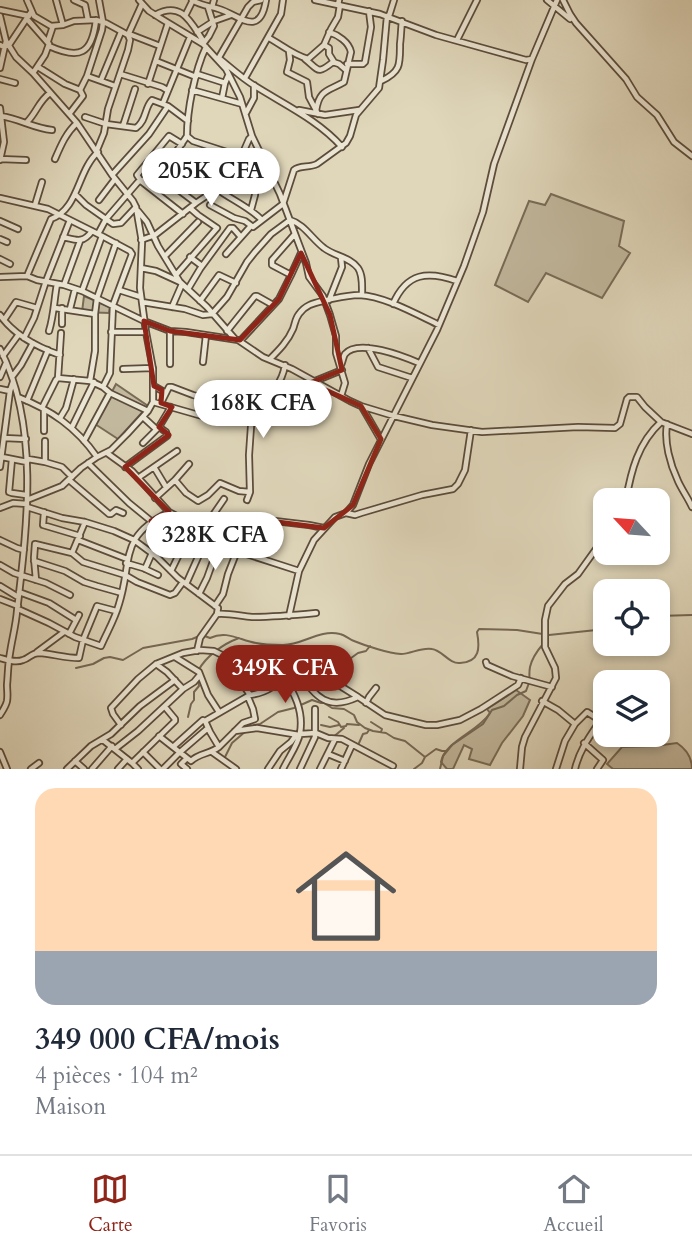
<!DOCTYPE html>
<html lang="fr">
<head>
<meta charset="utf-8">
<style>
  :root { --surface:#fff; --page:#f2f2f3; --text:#1f2937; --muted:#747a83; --line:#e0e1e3; --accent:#8f2418 }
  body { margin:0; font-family:Cardo,serif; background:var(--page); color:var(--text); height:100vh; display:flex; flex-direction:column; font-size:26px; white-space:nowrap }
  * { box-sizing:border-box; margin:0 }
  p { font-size:23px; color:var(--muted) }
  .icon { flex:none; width:38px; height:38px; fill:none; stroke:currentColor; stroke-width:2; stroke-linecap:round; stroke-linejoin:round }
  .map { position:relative; height:769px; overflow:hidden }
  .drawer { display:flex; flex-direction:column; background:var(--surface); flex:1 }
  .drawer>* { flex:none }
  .needle { width:46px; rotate:296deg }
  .tools { position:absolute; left:593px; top:488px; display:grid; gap:14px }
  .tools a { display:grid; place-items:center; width:77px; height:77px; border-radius:14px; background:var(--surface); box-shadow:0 4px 10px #0003; font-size:35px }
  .price { position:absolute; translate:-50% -60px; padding:0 16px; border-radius:24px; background:#fff; color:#222; font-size:23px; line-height:46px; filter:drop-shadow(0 2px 4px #0008) }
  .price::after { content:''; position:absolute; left:50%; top:42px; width:21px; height:16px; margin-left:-10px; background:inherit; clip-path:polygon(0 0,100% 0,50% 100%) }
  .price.on { background:var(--accent); color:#fff }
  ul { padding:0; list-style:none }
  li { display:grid; align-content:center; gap:14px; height:371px; padding:0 35px }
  li span { display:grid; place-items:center; height:217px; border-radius:21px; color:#555 }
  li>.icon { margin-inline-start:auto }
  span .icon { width:126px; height:126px; fill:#fffc; stroke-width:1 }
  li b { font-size:30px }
  .menu { display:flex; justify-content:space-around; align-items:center; height:98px; border-top:2px solid var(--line); background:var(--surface); font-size:19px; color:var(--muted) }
  .menu a { display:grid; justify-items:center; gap:4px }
  .menu .on { color:var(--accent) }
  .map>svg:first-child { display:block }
  .green { fill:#c2b89e; stroke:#786b57; stroke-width:2 }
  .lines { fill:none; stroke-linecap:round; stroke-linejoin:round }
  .stream { stroke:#756754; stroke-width:2 }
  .street-casing { stroke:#5b4c3b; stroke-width:8 }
  .street { stroke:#ebe5d3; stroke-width:4.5 }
  .marked { fill:none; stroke:#8f2418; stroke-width:5; stroke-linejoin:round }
</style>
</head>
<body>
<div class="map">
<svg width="692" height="769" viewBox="0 0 692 769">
  <rect width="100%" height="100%" fill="#e0d7bb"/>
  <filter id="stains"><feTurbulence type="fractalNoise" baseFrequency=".00286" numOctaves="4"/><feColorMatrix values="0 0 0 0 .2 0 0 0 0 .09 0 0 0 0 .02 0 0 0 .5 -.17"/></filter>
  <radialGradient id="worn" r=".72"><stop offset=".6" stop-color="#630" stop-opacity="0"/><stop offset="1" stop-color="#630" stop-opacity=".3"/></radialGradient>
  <path class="green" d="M551 194 624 221 619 246 630 253 602 298 546 273 528 302 495 285 529 201 545 205Z
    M84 296 110 307 109 313 82 312Z
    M116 384 148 406 118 439 95 424Z
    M516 690 530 700 523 716 502 743 490 765 469 759 472 749 464 745 453 769H447L441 762C445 741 478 732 490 713L487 709Z
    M677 743C686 749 692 758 692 769H613L607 764 622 747 655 746Z"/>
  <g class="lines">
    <path class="stream" d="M658 616 692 615
      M340 666 358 653 366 651 370 646
      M76 668 93 664 104 658 110 657 123 660 143 648 192 639 202 635 210 638C227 630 239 640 256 643 265 645 274 645 283 645 303 645 319 629 340 634 345 635 349 639 354 641 366 646 388 653 401 654 411 654 421 647 432 649 442 650 449 664 460 663 480 662 480 648 477 632L479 629 517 630 549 635 606 629
      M198 671C206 656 223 644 239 638
      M188 717 191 704 194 700V692L199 686 198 680
      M329 717 338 722 341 727 346 726 347 724 359 725
      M371 722 382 729 381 732
      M321 725 330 727 339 725
      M250 728 254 725 260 724 278 712 294 708 312 700 321 703H324L332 708 344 709 354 715 357 722 365 728 373 731 386 733 394 738 405 741 425 757 436 749 442 751H446
      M332 738 344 728
      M359 743 363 734 367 733 369 730
      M225 757 232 743 246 731
      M414 769 422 763 425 757
      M440 769 443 756 452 745 483 724 492 710 504 706 517 695 526 691C532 679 528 678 530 667 532 658 537 651 543 644"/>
    <defs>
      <path id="street" d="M27 0 34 16 51 26 63 25 74 21 96 20 106 23 128 35 142 4
        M56 0 63 25
        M74 0 85 5 88 20
        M139 0 149 11 160 18 203 44 226 69 240 97 252 136 280 194 306 263 309 277 323 296 330 315 336 336V353L345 383 341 396
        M192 0C201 6 210 6 219 9 239 15 260 39 266 0
        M315 0 338 5 339 0
        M547 0 570 19
        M563 0 570 14 576 23 626 79 637 97 657 115 674 142 692 156
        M338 5 380 14 436 35 526 60 532 59 557 0
        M212 7 214 0
        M0 10 29 16
        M186 14 193 0
        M155 15C182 0 191 23 204 42
        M0 16 6 41 0 68
        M389 16 394 0
        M27 19 49 44 45 55 33 73
        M197 32 214 21 231 15
        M129 34 160 46
        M269 38C282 45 293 55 308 59L324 45 331 29 338 17 340 5
        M457 40 477 0
        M6 41 16 57 33 73 77 123 112 175 133 201 136 207 142 242 140 288 146 332 153 369V402L148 411 127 434 111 450 97 457 81 468 62 486 27 500
        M48 41 53 26
        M203 44 209 36 214 26 208 7
        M0 45 4 47 9 45 31 12
        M324 45 329 48V54L334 62
        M49 46C80 60 92 54 96 20
        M206 47C195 70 187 110 187 136L193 141 242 157
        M289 51 290 60 287 72 307 82 309 97 318 114
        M218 59 248 7 253 2 261 0
        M220 59C231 68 243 79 255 86 285 105 318 120 342 147
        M305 59C319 70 317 75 333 62L339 64 346 70
        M156 61 196 77
        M347 64H363L365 62 371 27 369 11
        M38 67 65 84 80 90
        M120 74 162 87 167 90
        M197 74 225 83 228 76
        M87 76 115 86
        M245 78 281 14 283 0
        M0 79 15 83
        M101 80 121 32
        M381 81C401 72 400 64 400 44 401 37 401 29 402 21
        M148 84 168 23
        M192 90 242 104
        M222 98 225 83
        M163 103 190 37
        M0 108 4 142 0 160
        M299 110 325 115 359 110
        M316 111C319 89 329 91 344 82L351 52C349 42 338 35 329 32
        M70 113 83 96 80 90 87 76 102 30 103 22 99 0
        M246 113 254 98V85
        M1 116C20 119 33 128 52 130
        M85 117 106 124 136 128C147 120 144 108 152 100L168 106 188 121
        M27 122C37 112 38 102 50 93
        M123 126 135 89
        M182 144 169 136 137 175 141 181 183 214
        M97 150 104 133 108 109 128 50 130 40 128 35
        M0 159 26 160
        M55 159C61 145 66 133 77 123
        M169 162 195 177
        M112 175 149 134 168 106
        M159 177 187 136
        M217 189C232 200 249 207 262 220
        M75 194 86 205 113 224 121 223 136 207
        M0 198 48 209 102 236 82 291
        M99 200 115 179
        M35 205 42 182
        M210 205 234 218 245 221 253 227 283 204 294 170C300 165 309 168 317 164L346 143 350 136 356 115 379 88 383 60 387 16
        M251 210 255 195V162
        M138 211 147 222 158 246 180 282 207 307 235 339
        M0 221 18 229
        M98 234 106 219 138 182 148 178 159 177 164 179 196 203
        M294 235 272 260V265L291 275 301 253
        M102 236 130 251 132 254 113 305 110 373 103 387
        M63 237C76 240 83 244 92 231
        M0 239 7 242
        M141 240 155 235 196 203 224 184 235 171 249 139 252 136
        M226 254 250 227
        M165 256 198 222
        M190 257 202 266
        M0 259 10 264
        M141 268 156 271 180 282
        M176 275 217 228 198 215 190 208
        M27 276 37 280 64 285 82 291 144 321 170 331 186 332 238 340 263 357 292 369 350 401 361 406 394 416 432 425 482 432 578 427 615 428 620 424 627 399 629 397H637L645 407 661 422
        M0 277 27 276 51 219C79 209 77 171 98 152
        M64 285 80 241
        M188 289 200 269 230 228H233L241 237
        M119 290 141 297
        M329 300 342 267 341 258
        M200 301 219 275 236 283
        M142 302 185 309 203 315 212 314 227 297 247 262 255 252 271 234 290 220C304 224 312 239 324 248 334 256 350 257 358 268 363 275 362 286 362 295
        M393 304C407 272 428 271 457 281
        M172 307 182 284
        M55 308 95 314
        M62 308V324
        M70 309 75 289
        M0 315C14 335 37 347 60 355
        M4 320 16 302 37 308
        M49 331C54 315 54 300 57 284
        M170 331V364
        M227 331 255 296H257L273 305
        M111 332H146
        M24 338 34 318 46 281 70 220
        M240 341 279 299 291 275
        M368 348 378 367 412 378
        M0 349C40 426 27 527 17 611 16 625 12 639 10 653 8 663 8 674 7 685 7 690 8 695 7 701 6 706 3 710 0 715
        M3 356 19 334
        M270 359C279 350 288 341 293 329 295 324 295 319 299 314 306 304 315 303 327 300 337 298 348 295 359 295 384 296 416 314 439 325
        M203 362 206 335
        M341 365C343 361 343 357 345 354 358 338 405 357 419 363
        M123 369 153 368
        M0 377 6 363
        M12 377 21 365 33 343
        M58 378 61 333
        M90 381 95 351V314L97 298 116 243
        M315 381 342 370
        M154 386 166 393
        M0 389 10 391
        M18 397C51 410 76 427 97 457
        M27 401 48 350
        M153 402 223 422 228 420 234 408
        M161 403 169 387H172L193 395 252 412 249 455 250 492 247 500
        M362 407 380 438
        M42 408 56 380 58 378 90 381 103 387 110 393 148 411
        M44 410V431
        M252 412 254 404C271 396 282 384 285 365
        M143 417 156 429
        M60 418 66 408 74 379
        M667 424C664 442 670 464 678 481 682 490 688 498 692 507
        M72 427 94 382
        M4 438 26 439
        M84 441 110 393
        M143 443 159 427 171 407
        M107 453 132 471 169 512
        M2 457 27 462
        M12 459 9 492 12 493 26 495
        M28 459 45 462V441
        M45 462 62 467 72 477
        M88 463 129 503 151 521 216 553 207 578 199 594
        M0 467 10 391 13 382
        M125 467 167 436 166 432 159 427
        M154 467 166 487
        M138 478 177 451
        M69 480 109 514H111L116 510 123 513
        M175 480 186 493 198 501 208 495 220 483 239 491 250 492
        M155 498 175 480 189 464
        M626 500C631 471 638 443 661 422L692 434
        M27 507 62 518 85 522 114 531 134 540 157 557 178 578 218 608 217 614
        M0 508 13 503 27 504
        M44 512 43 525 80 536
        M346 513 355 515 361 513 422 495 453 489 458 484 465 470 471 430
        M209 529 237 551 299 571
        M219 538 231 527 238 517H240L309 525 324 528
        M0 540 17 548 24 550
        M78 540 127 559
        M72 553 83 562 125 575 137 582 170 595 175 593 183 582
        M34 561 65 571 84 582 97 586 122 593
        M126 563 143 568 158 575
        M0 565 14 573 46 583 70 595
        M145 569 152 553 167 528
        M171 571 187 538
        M36 580 34 558 35 544 72 553 85 522
        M186 584 203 546 213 515 224 499
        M0 586 18 597
        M19 592 49 603 76 620
        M0 599 18 606
        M215 606 223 594 228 574 237 551
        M18 609 49 623 75 637 101 646C107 632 115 619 119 604 133 560 118 537 169 512L198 527
        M217 614C229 613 240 616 252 617 274 617 295 615 316 613
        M289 616 299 571 314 540 335 517 346 513 353 505 369 464 437 330 464 266 483 212 494 164 532 59
        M69 634 79 615
        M197 651 200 638 217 614
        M37 652 64 632
        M175 657 199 672 208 695 219 712
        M0 658C7 660 16 663 23 660 30 658 31 653 39 653 53 654 65 658 79 658L83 640 97 606 116 611
        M486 662 487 665 512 676 552 687
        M296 669 308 661 326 677 358 697
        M183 689 194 682 199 676
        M250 695C264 693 277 686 284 674
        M542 701 558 710 575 724 565 741 556 769
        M366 703 369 697 376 688
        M205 721 210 732 219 747 243 723 255 719 253 709 248 697
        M575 724 587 712 606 724
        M121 725 113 714 111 708 138 679 156 664 183 653 200 650 214 651 224 656 266 661 280 670 293 667 296 669C314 693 324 713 358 697L385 715 426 725H437L460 720 481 709 518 685 521 678
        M235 731 257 728 299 735
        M300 734 316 733 328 738 342 739 393 766
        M159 736 187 758 181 764 187 769
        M103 740 132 763 175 721V719L165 707
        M584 743 603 760 597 769
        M173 747 203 720 205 721 250 695 224 657
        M115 749 138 731 183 689 167 672 156 664
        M0 752 7 769
        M143 752 160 769
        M212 752 236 769
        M328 754 345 761
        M187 758 191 761C199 753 210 754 219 747
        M75 761 84 769
        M132 763 138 769
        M31 769 39 763
        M67 769 91 746 111 734 140 706 175 680
        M92 769 112 746
        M118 769 127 759
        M163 769 179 753 208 728
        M268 769 280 751 291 742 296 735
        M283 769C288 758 298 745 300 733 304 711 294 693 283 674
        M300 769 315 737V709
        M320 769 335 739
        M341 769 352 745
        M520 769 522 747 525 737 556 678 555 668 545 647V620L548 606 565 584 578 574 606 535
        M575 769C580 747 594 731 606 712"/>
    </defs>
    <use href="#street" class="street-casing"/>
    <use href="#street" class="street"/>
  </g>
  <path class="marked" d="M301 253 330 315 342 370 310 383 361 406 381 439 353 505 324 528 238 517 219 538 210 530 203 546 151 521 169 512 125 467 169 435 159 427 172 407 161 403 162 390 154 386 144 321 170 331 240 340 279 299Z"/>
  <rect width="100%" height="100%" filter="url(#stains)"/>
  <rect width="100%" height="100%" fill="url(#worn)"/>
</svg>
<div class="tools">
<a><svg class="needle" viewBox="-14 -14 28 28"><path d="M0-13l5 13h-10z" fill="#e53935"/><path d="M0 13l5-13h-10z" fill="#747a83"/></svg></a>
<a><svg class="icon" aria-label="locate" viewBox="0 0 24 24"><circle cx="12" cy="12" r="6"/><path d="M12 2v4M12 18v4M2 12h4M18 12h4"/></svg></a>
<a><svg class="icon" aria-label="layers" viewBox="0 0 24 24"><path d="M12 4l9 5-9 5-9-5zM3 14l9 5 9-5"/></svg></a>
</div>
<b class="price" style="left:211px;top:208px">205K CFA</b>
<b class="price" style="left:263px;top:440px">168K CFA</b>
<b class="price" style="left:215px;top:572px">328K CFA</b>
<b class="price on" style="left:285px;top:705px">349K CFA</b>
</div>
<section class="drawer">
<ul>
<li><span style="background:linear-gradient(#ffd9b3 75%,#9aa5b1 0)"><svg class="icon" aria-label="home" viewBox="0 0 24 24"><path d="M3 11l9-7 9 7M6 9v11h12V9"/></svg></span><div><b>349 000 CFA/mois</b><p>4 pièces · 104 m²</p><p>Maison</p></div></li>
</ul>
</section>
<nav class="menu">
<a class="on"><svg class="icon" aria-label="map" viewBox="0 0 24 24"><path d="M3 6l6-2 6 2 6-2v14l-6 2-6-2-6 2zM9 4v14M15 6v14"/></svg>Carte</a>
<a><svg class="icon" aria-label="saved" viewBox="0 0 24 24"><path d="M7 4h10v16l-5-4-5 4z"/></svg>Favoris</a>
<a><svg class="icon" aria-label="home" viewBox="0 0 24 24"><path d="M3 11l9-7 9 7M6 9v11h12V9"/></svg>Accueil</a>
</nav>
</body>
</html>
